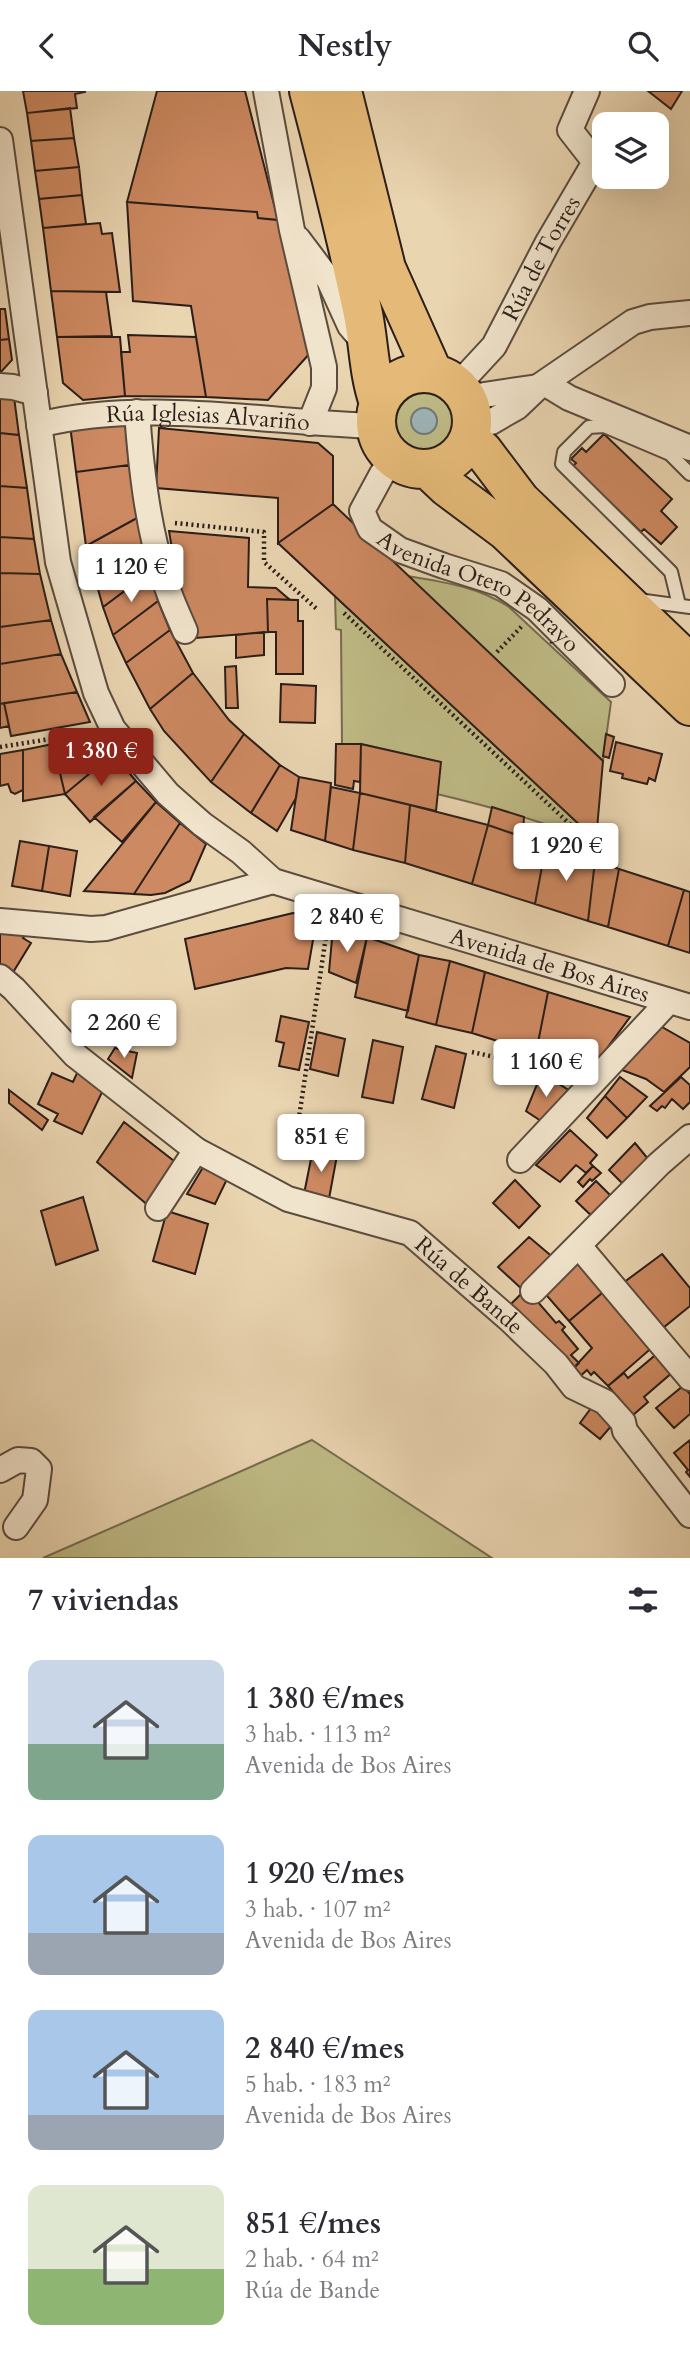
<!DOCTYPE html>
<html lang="es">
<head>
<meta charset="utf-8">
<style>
  :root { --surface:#fff; --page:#f7f7f7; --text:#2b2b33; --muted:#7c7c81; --accent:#8f2418 }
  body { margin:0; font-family:Cardo,serif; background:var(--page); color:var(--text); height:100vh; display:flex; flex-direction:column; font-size:26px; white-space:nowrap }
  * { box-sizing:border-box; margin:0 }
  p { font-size:23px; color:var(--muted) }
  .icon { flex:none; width:38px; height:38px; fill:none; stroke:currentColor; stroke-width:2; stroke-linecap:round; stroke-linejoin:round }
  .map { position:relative; height:1467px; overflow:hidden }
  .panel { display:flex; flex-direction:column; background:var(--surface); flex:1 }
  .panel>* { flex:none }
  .fabs { position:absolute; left:592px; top:21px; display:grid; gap:14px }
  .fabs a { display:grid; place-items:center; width:77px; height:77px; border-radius:14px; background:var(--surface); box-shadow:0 7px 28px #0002; font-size:35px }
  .price { position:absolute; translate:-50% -60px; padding:0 16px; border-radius:7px; background:#fff; color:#222; font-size:23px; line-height:46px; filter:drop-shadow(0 2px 4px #0008) }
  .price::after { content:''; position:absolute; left:50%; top:42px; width:21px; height:16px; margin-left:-10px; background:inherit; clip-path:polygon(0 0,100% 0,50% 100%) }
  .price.current { background:var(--accent); color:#fff }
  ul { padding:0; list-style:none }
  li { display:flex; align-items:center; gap:21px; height:175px; padding:0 28px }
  li span { display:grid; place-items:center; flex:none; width:196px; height:140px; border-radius:14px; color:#555 }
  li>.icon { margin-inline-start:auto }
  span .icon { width:84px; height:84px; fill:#fffc; stroke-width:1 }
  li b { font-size:30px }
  h2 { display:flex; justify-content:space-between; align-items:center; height:84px; padding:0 28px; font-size:30px }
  header { display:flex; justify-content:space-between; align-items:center; height:91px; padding:0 28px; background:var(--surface); font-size:32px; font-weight:700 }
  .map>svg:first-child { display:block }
  .green { fill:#bfbb86; stroke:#756c50; stroke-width:2 }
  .water { fill:#9eb5b8; stroke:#707978; stroke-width:2 }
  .building { fill:#cd8961; stroke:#2b1e19; stroke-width:2 }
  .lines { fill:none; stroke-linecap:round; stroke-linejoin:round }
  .lane-casing { stroke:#5b4c3f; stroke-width:16 }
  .street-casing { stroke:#5b4c3f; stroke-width:28 }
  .primary-casing { stroke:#2b1e19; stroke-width:42 }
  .path { stroke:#2b1e19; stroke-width:4.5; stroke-dasharray:2 3.5; stroke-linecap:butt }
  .lane { stroke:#f1e4cc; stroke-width:12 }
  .street { stroke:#f1e4cc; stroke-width:24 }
  .primary { stroke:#e5ba78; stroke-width:38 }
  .labels { text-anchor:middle; stroke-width:6; stroke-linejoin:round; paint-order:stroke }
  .street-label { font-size:23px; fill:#2b1e19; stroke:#f1e4cc }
</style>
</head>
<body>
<header><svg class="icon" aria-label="back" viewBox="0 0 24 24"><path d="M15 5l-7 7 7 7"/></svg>Nestly<svg class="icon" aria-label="search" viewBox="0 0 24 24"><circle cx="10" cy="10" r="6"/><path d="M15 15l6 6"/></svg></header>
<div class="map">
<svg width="690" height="1467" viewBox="0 0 690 1467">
  <rect width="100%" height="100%" fill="#ead5b1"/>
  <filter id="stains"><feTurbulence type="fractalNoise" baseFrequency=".00286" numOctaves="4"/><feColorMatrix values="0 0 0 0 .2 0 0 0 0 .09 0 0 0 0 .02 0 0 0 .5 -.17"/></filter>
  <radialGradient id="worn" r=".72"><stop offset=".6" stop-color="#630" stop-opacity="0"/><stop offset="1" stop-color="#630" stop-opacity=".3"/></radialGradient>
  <path class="green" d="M396 331a29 29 0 1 1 58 0a29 29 0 1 1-58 0Z
    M408 485C445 491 478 496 509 516L611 611 603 670Z
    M335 505 583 737 597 738 594 752C544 730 491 716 437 703L440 671 361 653H342L341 539 336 538Z
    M312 1349 492 1467H43Z"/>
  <path class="water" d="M411 330a13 13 0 1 1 26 0a13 13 0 1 1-26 0Z"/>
  <path class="building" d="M23 0H85V1L75 3 77 17 27 22Z
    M157 0H245L278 129 258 127 257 121 127 111Z
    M648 0H682L671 18Z
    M70 17 74 47 31 50 27 22Z
    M74 47 79 76 35 80 31 50Z
    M79 76 82 104 39 108 35 80Z
    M82 104 86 133 43 137 39 108Z
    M127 111 257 121 258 127 278 129 311 261 268 309 206 306 191 215 133 210Z
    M100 132 102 143 112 142 120 201 51 200 43 137Z
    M51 200 106 201 112 245 57 246Z
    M0 218H5L9 248 0 249Z
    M128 244 196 246 206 306 125 305 121 261H130Z
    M57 246H120L125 305 83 309 63 292Z
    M9 248 12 269 0 282V249Z
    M0 304 14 306 19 344 0 342Z
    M125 330 129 374 76 381 71 342 74 334Z
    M159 337 318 352 333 365V413L278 452V407L156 397Z
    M0 342 19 344 27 397 0 395Z
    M604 343 672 408 661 420 677 436 661 453 644 438 641 441 573 375 576 372 571 368 582 357 586 361Z
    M129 374 137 427 86 455 76 381Z
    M0 395 27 397 34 448 0 446Z
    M333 413 603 670 597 738 583 737 278 452Z
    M137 427 150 481 103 516 86 455Z
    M169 440 249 447 248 496 276 497 290 509 267 508 268 541 196 547 178 494Z
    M0 446 34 448 40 483 0 482Z
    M150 481 158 510 113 544 103 516Z
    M0 482 40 483 51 529 0 536Z
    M267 508 298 509V530H303V583H276V541H268Z
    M158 510 170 539 126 572 113 544Z
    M51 529 61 563 0 573V536Z
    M170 539 193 582 150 618 126 572Z
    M264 541V564L236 567V544Z
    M61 563 77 601 0 613V573Z
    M236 575 238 617H226L225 576Z
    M193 582 229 629 244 643 211 691 164 640 150 618Z
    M281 593 316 595 315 632 280 631Z
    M77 601 90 631 11 645 4 612Z
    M4 612 9 635 0 637V613Z
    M244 643 280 674 251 722 211 691Z
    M606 643 614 646 609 667 603 665Z
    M97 644 113 663 65 703 53 653Z
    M616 651 662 663 655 690 649 687 647 693 622 687 623 683 610 680Z
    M53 653 65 703 23 710V659Z
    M336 653H361L360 691 354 690 353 698 335 694Z
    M361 653 441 671 436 720 360 702Z
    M23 659V699L15 703 11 701 8 693 0 695V663Z
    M113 663 136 690 90 731 65 703Z
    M280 674 299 686 296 707 277 740 251 722Z
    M299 686 331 692 325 750 291 739Z
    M136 690 156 711 122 751 94 726Z
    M331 696 360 702 353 759 325 750Z
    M360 702 410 714 405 772 353 759Z
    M156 711 180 732 134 803 84 800Z
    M410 714 488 734 472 793 405 772Z
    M492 716 524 726 523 740 515 737 514 743 488 734Z
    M180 732 206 753 190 790 165 802 151 804 134 803Z
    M488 734 546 754 535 813 472 793Z
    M20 750 49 755 42 800 12 795Z
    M546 754 595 770 588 830 535 813Z
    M49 755 77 760 70 805 42 800Z
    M595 770 619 778 608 836 588 830Z
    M619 778 684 799 668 855 608 836Z
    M684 799 690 801V862L668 855Z
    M293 822 317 826 308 878 286 877 195 898 185 848Z
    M4 837 26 843 23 847 31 852 12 883 0 874V843Z
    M333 837 367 846 356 892 329 881Z
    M367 846 419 864 408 920 355 906Z
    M419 864 450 870 436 934 406 926Z
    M450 870 485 881 472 942 436 934Z
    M485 881 548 901 536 962 472 942Z
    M548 901 630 926 588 983 554 972V968L536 962Z
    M281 925 309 931 299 979 279 975 284 952 276 950Z
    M655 932 690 952V976L664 1001 646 988 622 979Z
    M317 941 345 948 338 985 310 978Z
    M373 949 403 956 393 1012 362 1006Z
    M436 955 466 963 454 1017 422 1008Z
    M115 957 137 962 132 987 108 968Z
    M52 982 73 991 77 982 105 995 82 1043 54 1030 58 1023 38 1013Z
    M540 986 559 993 570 1000 544 1032 526 1020Z
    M620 986 647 1006 627 1027 605 1005Z
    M681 986 690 994V1011L683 1018 672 1008 665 1017 662 1015 657 1020 650 1015Z
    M9 999 48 1029 42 1039 9 1012Z
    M605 1005 627 1027 607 1047 587 1027Z
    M124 1031 174 1070 158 1095 161 1098 150 1116 97 1071Z
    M570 1039 597 1064 590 1072 593 1075 586 1082 576 1074 560 1091 536 1074Z
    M635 1052 653 1074 628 1098 609 1079Z
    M314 1053 338 1059 328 1113 303 1108Z
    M205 1073 229 1084 215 1113 187 1103Z
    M593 1075 601 1082 592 1090 590 1088 583 1096 578 1091Z
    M515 1089 540 1115 519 1137 493 1112Z
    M596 1090 617 1111 597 1130 576 1110Z
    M83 1106 98 1159 56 1174 41 1120Z
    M167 1120 208 1133 195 1183 153 1170Z
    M529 1146 555 1168 524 1200 498 1176Z
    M662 1163 690 1197V1215L658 1241 619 1195Z
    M581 1166 608 1197 569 1230 541 1198Z
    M608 1197 655 1254 608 1295 594 1281 591 1284 587 1279 576 1289 569 1282 592 1257 569 1230Z
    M524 1200 531 1203 556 1232 559 1230 565 1236 562 1239 578 1258 571 1264 579 1272 569 1282 505 1219Z
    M659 1261 674 1280 644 1306 648 1311 633 1324 608 1295 624 1282 628 1287Z
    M683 1295 690 1303V1323L674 1337 656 1317Z
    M597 1309 618 1327 600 1348 580 1332Z
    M690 1349V1386L686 1381 688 1379 674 1362Z"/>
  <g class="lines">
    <defs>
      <path id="lane" d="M638 509 690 516
        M679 514 671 481 562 373 564 361 589 336 604 335 670 363 690 383"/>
      <g id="street">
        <path d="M266 0 292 139 324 276V297L310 332"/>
        <path id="s1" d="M0 49 58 471 96 602 113 638 168 703 202 733 241 761 273 790 690 916"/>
        <path d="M298 148 329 189 350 235 356 242"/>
        <path d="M546 293 569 307 690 357"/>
        <path d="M0 295 13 296 35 302"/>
        <path id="s2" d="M457 295 494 255 548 151 595 71 570 39 587 0"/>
        <path d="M468 309 484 304 538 296"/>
        <path d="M137 321C141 376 147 431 163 483 168 503 177 521 185 540"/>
        <path id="s3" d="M39 334C144 307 268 332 376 335"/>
        <path d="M472 336 491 331 517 316 538 296 633 231 650 226 690 222"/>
        <path id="s4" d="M394 368 382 383 362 420 370 438 400 459 444 475 501 493 537 518 612 593"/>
        <path d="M0 830 91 838 106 837 273 790"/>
        <path id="s5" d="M0 886 14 898 75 964 196 1059 288 1108 410 1142 510 1229 556 1273 574 1296 605 1311 623 1331 625 1340 690 1424"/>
        <path d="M520 1069 669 910"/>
        <path d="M158 1117 196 1059"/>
        <path d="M579 1155 690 1287"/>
        <path d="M533 1200 659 1073 690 1046"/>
        <path d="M0 1379 18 1369 31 1370 39 1378 35 1409 16 1436"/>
      </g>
      <path id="primary" d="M309 0C328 72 346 145 362 218 369 249 368 281 379 312
        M342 0 386 177 433 282
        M376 330a48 48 0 1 1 96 0a48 48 0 1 1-96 0Z
        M469 347 483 360 520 409 690 573
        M428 378 447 396 506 440 690 615"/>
    </defs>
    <use href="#lane" class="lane-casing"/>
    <use href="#street" class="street-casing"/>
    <use href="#primary" class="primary-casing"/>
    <path class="path" d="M175 432 264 441V471L318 519
      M344 522 574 737
      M497 561 523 534
      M0 656 88 642
      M472 961 570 983
      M297 1040 328 832"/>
    <use href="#lane" class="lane"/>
    <use href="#street" class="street"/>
    <use href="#primary" class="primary"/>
  </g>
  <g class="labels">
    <g class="street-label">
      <text dy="8" stroke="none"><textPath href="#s2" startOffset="154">Rúa de Torres</textPath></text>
      <text dy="8" stroke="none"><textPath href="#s3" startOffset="170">Rúa Iglesias Alvariño</textPath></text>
      <text dy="8" stroke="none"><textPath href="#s4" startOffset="208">Avenida Otero Pedrayo</textPath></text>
      <text dy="8" stroke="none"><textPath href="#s1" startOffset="1113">Avenida de Bos Aires</textPath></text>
      <text dy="8" stroke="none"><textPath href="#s5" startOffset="572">Rúa de Bande</textPath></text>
    </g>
  </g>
  <rect width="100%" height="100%" filter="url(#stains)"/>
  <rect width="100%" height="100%" fill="url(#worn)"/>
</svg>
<div class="fabs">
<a><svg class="icon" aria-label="layers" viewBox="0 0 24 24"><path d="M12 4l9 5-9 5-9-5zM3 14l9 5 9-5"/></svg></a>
</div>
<b class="price" style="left:131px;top:513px">1 120 €</b>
<b class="price current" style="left:101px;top:697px">1 380 €</b>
<b class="price" style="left:566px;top:792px">1 920 €</b>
<b class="price" style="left:347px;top:863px">2 840 €</b>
<b class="price" style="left:124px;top:969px">2 260 €</b>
<b class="price" style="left:546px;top:1008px">1 160 €</b>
<b class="price" style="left:321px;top:1083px">851 €</b>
</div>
<section class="panel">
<h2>7 viviendas<svg class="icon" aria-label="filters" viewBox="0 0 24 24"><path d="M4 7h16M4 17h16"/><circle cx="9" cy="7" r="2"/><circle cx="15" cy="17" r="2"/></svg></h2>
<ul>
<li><span style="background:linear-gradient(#c9d6e8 60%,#7fa58c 0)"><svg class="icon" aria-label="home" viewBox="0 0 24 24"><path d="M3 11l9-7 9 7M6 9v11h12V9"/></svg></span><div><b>1 380 €/mes</b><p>3 hab. · 113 m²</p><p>Avenida de Bos Aires</p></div></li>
<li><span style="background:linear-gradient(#a9c7e8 70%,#9aa5b1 0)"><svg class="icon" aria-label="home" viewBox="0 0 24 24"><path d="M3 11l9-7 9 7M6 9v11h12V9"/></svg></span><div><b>1 920 €/mes</b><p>3 hab. · 107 m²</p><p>Avenida de Bos Aires</p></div></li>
<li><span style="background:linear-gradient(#a9c7e8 75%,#9aa5b1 0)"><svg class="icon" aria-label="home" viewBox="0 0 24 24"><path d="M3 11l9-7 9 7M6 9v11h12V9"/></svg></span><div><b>2 840 €/mes</b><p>5 hab. · 183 m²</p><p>Avenida de Bos Aires</p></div></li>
<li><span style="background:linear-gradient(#dfe7d0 60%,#8fb573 0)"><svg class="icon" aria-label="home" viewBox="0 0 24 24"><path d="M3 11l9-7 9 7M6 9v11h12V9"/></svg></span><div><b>851 €/mes</b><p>2 hab. · 64 m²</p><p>Rúa de Bande</p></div></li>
</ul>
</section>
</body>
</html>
